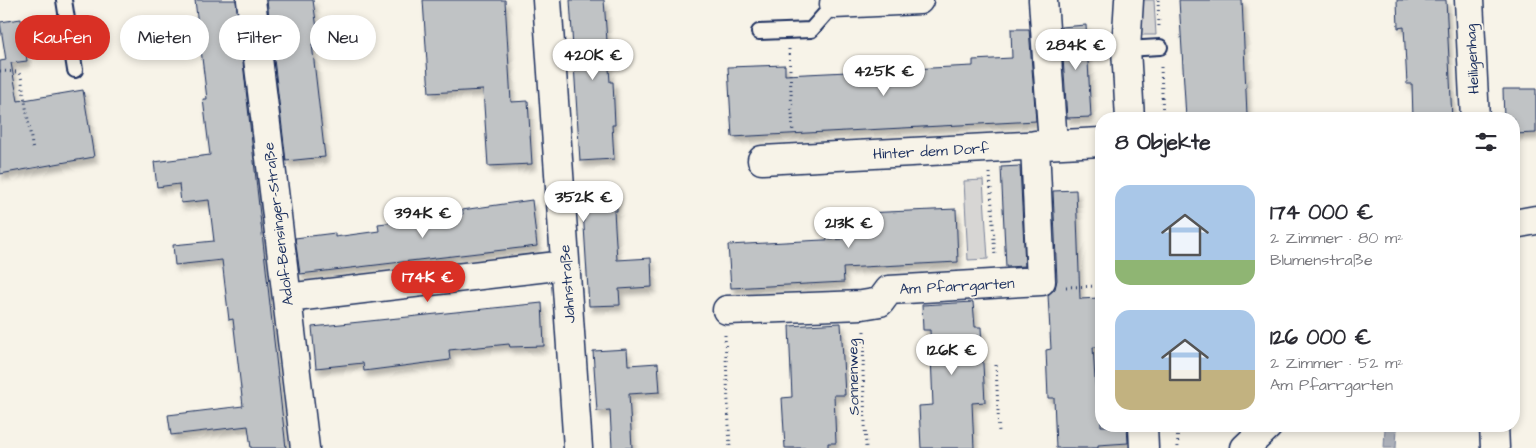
<!DOCTYPE html>
<html lang="de">
<head>
<meta charset="utf-8">
<style>
  :root { --surface:#fff; --page:#f7f7f7; --text:#2b2b33; --muted:#7c7c81; --accent:#d93025 }
  body { margin:0; font-family:"Architects Daughter",sans-serif; background:var(--page); color:var(--text); height:100vh; display:flex; flex-direction:column; font-size:19px; white-space:nowrap }
  * { box-sizing:border-box; margin:0 }
  p { font-size:16px; color:var(--muted) }
  .icon { flex:none; width:28px; height:28px; fill:none; stroke:currentColor; stroke-width:2; stroke-linecap:round; stroke-linejoin:round }
  .map { position:relative; flex:1; overflow:hidden }
  .details { position:absolute; left:1095px; top:112px; width:425px; height:320px; display:flex; flex-direction:column; background:var(--surface); border-radius:20px; box-shadow:0 2px 8px #0003 }
  .details>* { flex:none }
  .top-card { position:absolute; left:15px; top:15px; width:475px; height:45px; display:flex; gap:10px }
  .price { position:absolute; translate:-50% -42px; padding:0 11px; border-radius:18px; background:#fff; color:#222; font-size:16px; line-height:32px; filter:drop-shadow(0 1px 2px #0008) }
  .price::after { content:''; position:absolute; left:50%; top:30px; width:15px; height:11px; margin-left:-8px; background:inherit; clip-path:polygon(0 0,100% 0,50% 100%) }
  .price.current { background:var(--accent); color:#fff }
  ul { padding:0; list-style:none }
  li { display:flex; align-items:center; gap:15px; height:125px; padding:0 20px }
  li span { display:grid; place-items:center; flex:none; width:140px; height:100px; border-radius:15px; color:#555 }
  li>.icon { margin-inline-start:auto }
  span .icon { width:60px; height:60px; fill:#fffc; stroke-width:1 }
  li b { font-size:21px }
  h2 { display:flex; justify-content:space-between; align-items:center; height:60px; padding:0 20px; font-size:21px }
  .chip { padding:0 18px; border-radius:22px; background:var(--surface); box-shadow:0 2px 8px #0003; font-size:18px; line-height:45px }
  .chip.current { background:var(--accent); color:#fff }
  .map>svg:first-child { display:block }
  .green { fill:#d7d6d4; stroke:#798299 }
  .water { fill:#acb0b9; stroke:#727c95 }
  .building { fill:#c0c3c5; stroke:#1b2f5e; filter:url(#shadow) }
  .lines { fill:none; stroke-linecap:round; stroke-linejoin:round }
  .lane-casing { stroke:#1b2f5e; stroke-width:18 }
  .street-casing { stroke:#1b2f5e; stroke-width:31 }
  .path { stroke:#1b2f5e; stroke-width:3; stroke-dasharray:1 4; stroke-linecap:butt }
  .lane { stroke:#f7f3e8; stroke-width:14 }
  .street { stroke:#f7f3e8; stroke-width:28 }
  .labels { text-anchor:middle; stroke-width:4; stroke-linejoin:round; paint-order:stroke }
  .street-label { font-size:15px; fill:#1b2f5e; stroke:#f7f3e8 }
</style>
</head>
<body>
<div class="map">
<svg width="1536" height="448" viewBox="0 0 1536 448">
  <defs>
    <filter id="shadow"><feDropShadow dx="3" dy="5.5" stdDeviation="2.5" flood-color="#0004"/></filter>
  </defs>
  <rect width="100%" height="100%" fill="#f7f3e8"/>
  <filter id="ink" filterUnits="userSpaceOnUse"><feTurbulence type="fractalNoise" baseFrequency=".02" numOctaves="2"/><feDisplacementMap in="SourceGraphic" scale="10" xChannelSelector="R" yChannelSelector="G"/><feConvolveMatrix kernelMatrix="1 2 1 2 8 2 1 2 1" color-interpolation-filters="sRGB"/></filter>
  <g filter="url(#ink)">
    <path class="green" d="M1141 0H1154L1156 35H1137Z
      M983 180 988 259 968 260 964 181Z"/>
    <path class="water" d="M1385 427 1397 428 1396 448H1384Z"/>
    <path class="building" d="M195 0H236L286 448H251L248 426 171 435 168 415 243 406 233 319 229 320 222 260 175 265 173 245 214 241 209 200 181 203 179 184 157 187 154 162 210 155 203 99H207Z
      M267 0H313L319 43 312 44 325 157 286 161Z
      M423 0H505L511 102 528 101 532 164 488 166 483 90 429 93Z
      M570 0H604L610 82H613L615 125H612L614 159 580 161Z
      M1179 0H1242L1247 115 1186 118Z
      M1397 0H1446L1452 119H1413L1412 84H1407L1404 27 1398 28Z
      M21 19 27 61 11 63 18 101 83 90 94 157 0 174V61L6 60 0 22Z
      M1086 25 1091 117 1067 118 1061 27Z
      M1011 29H1029L1036 121 732 137 728 67 785 65V75L973 66V60L1012 58Z
      M1503 89H1536V133L1514 134V119H1504Z
      M1020 166 1025 266 1006 267 1001 167Z
      M616 189 617 211H614L617 260 651 258 652 287 619 289 620 305 589 306 582 194Z
      M1076 190 1080 299 1098 298 1100 347H1093L1096 396 1101 395V426H1127L1128 443 1098 445V448H1056L1054 398H1048L1046 350 1051 349 1048 295 1055 289 1057 280 1053 191Z
      M532 200 537 246 300 274 295 238 335 233V237L379 231 378 224 463 214 462 210Z
      M956 209 958 262 843 268 844 282 731 288 728 245 842 239 841 214Z
      M973 302 975 327H981L985 402 972 403 974 448H921L919 406 933 405 930 330H923L922 305Z
      M542 303 544 346 510 347 509 344 449 350 450 360 364 371 363 363 316 368 312 327Z
      M841 323 845 395H834L836 443H828V448H785L782 398 792 397 789 326Z
      M627 349 628 365 658 363 660 392 629 394 632 448H612L610 410 597 411 593 351Z"/>
    <g class="lines">
      <defs>
        <path id="lane" d="M64 0 75 70
          M759 32 811 30 834 4
          M1126 49 1160 47"/>
        <path id="street" d="M251 0 305 448
          M547 0 578 448
          M1043 0 1053 144
          M1129 0 1126 49 1130 119
          M1469 0 1475 119
          M834 4 919 0
          M762 160 1101 142
          M1514 224 1536 220
          M287 298 565 265
          M727 310 862 305 880 302 889 290 1041 281 1035 145
          M1143 426 1144 448
          M1494 426 1495 448
          M1245 448 1268 426"/>
      </defs>
      <use href="#lane" class="lane-casing"/>
      <use href="#street" class="street-casing"/>
      <path class="path" d="M1158 0 1159 28
        M789 49 793 133
        M1161 67 1163 119
        M0 71 18 72 21 76 33 151
        M990 173 995 257
        M1066 287 1101 286
        M864 331 863 373 866 448
        M725 335 730 448
        M996 365 999 433
        M1177 426 1178 448"/>
      <use href="#lane" class="lane"/>
      <use href="#street" class="street"/>
    </g>
  </g>
  <g class="labels">
    <g class="street-label">
      <text transform="translate(1472 59) rotate(-93)" y="5">Heiligenhag</text>
      <text transform="translate(931 151) rotate(-3)" y="5">Hinter dem Dorf</text>
      <text transform="translate(278 224) rotate(-97)" y="5">Adolf-Bensinger-Straße</text>
      <text transform="translate(567 284) rotate(-94)" y="5">Jahnstraße</text>
      <text transform="translate(957 286) rotate(-3)" y="5">Am Pfarrgarten</text>
      <text transform="translate(853 377) rotate(-91)" y="5">Sonnenweg</text>
    </g>
  </g>
</svg>
<b class="price" style="left:1076px;top:71px">284K €</b>
<b class="price" style="left:593px;top:81px">420K €</b>
<b class="price" style="left:884px;top:97px">425K €</b>
<b class="price" style="left:584px;top:223px">352K €</b>
<b class="price" style="left:423px;top:239px">394K €</b>
<b class="price" style="left:849px;top:249px">213K €</b>
<b class="price current" style="left:428px;top:303px">174K €</b>
<b class="price" style="left:952px;top:376px">126K €</b>
<div class="top-card">
<a class="chip current">Kaufen</a>
<a class="chip">Mieten</a>
<a class="chip">Filter</a>
<a class="chip">Neu</a>
</div>
<section class="details">
<h2>8 Objekte<svg class="icon" aria-label="filters" viewBox="0 0 24 24"><path d="M4 7h16M4 17h16"/><circle cx="9" cy="7" r="2"/><circle cx="15" cy="17" r="2"/></svg></h2>
<ul>
<li><span style="background:linear-gradient(#a9c7e8 75%,#8fb573 0)"><svg class="icon" aria-label="home" viewBox="0 0 24 24"><path d="M3 11l9-7 9 7M6 9v11h12V9"/></svg></span><div><b>174 000 €</b><p>2 Zimmer · 80 m²</p><p>Blumenstraße</p></div></li>
<li><span style="background:linear-gradient(#a9c7e8 60%,#c2b280 0)"><svg class="icon" aria-label="home" viewBox="0 0 24 24"><path d="M3 11l9-7 9 7M6 9v11h12V9"/></svg></span><div><b>126 000 €</b><p>2 Zimmer · 52 m²</p><p>Am Pfarrgarten</p></div></li>
</ul>
</section>
</div>
</body>
</html>
